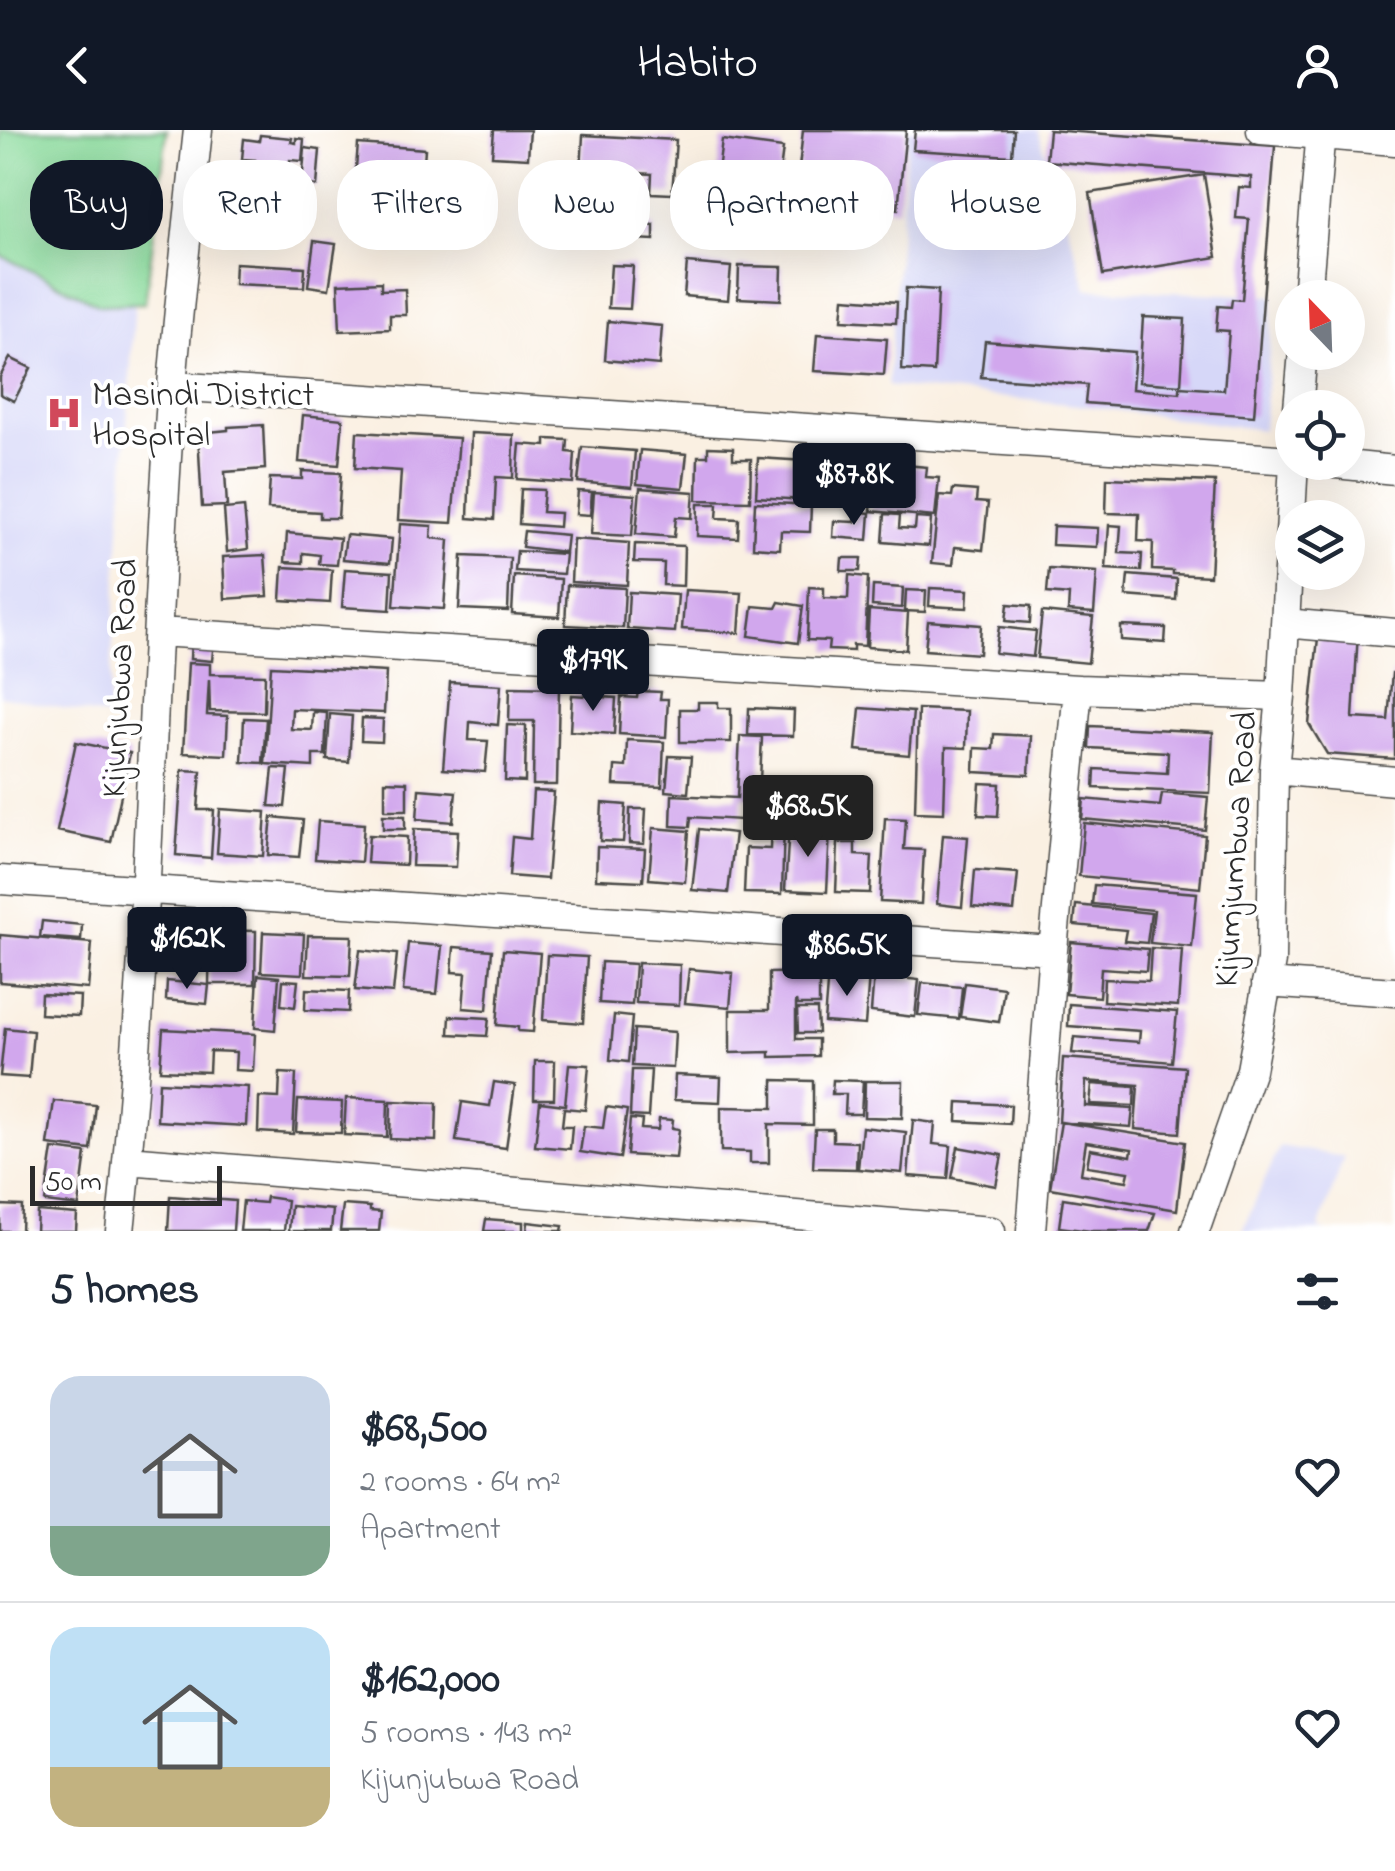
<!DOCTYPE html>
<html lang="en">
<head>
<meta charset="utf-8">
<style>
  :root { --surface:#fff; --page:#f6f6f7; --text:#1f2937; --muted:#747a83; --line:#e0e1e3; --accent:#111827 }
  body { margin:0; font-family:"Indie Flower",sans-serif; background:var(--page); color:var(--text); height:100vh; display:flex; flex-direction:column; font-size:38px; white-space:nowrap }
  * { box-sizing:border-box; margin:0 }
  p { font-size:32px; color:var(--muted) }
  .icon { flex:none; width:55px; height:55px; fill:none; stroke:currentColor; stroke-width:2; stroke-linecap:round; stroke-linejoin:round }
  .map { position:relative; height:1101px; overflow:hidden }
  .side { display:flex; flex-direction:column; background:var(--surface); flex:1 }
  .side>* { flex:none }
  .banner { position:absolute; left:30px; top:30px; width:1335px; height:90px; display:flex; gap:20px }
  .needle { width:65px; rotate:337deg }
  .tools { position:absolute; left:1275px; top:150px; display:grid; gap:20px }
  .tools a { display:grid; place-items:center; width:90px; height:90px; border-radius:50%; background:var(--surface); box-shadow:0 10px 40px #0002; font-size:50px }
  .scale { position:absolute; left:30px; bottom:25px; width:192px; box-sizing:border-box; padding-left:10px; border:5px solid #2b2b2b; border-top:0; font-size:28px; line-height:35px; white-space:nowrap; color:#2b2b2b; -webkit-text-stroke:8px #fff; paint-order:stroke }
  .price { position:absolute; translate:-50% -85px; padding:0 22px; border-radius:10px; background:var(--accent); color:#fff; font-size:32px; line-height:65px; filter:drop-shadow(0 2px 5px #0008) }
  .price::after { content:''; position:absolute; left:50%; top:60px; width:30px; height:22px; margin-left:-15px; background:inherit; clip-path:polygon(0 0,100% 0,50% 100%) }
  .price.selected { background:#222; color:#fff }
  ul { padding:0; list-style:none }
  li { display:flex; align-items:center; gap:30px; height:250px; padding:0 50px }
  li+li { border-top:2px solid var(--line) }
  li span { display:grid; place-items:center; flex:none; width:280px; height:200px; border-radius:30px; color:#555 }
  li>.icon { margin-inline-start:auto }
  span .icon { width:120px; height:120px; fill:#fffc; stroke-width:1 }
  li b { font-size:42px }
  h2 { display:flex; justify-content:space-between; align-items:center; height:120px; padding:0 50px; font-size:42px }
  .tag { padding:0 35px; border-radius:40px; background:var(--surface); box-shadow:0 10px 40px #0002; font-size:35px; line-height:90px }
  .tag.selected { background:var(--accent); color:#fff }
  header { display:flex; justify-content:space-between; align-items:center; height:130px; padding:0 50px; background:var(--accent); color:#fff; font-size:45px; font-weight:600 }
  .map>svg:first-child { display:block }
  .built { fill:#d6d7f8 }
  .green { fill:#89da9b; stroke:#5a8263; stroke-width:2.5 }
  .building { fill:#d1a7ed; fill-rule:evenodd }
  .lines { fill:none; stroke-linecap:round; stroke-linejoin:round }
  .minor-casing { stroke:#4a4946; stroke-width:31 }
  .minor { stroke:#fff; stroke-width:28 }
  .labels { text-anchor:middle; stroke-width:8; stroke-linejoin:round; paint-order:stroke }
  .poi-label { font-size:35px; fill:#2b2b2b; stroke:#fff; text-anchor:start }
  .street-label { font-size:35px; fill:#2b2b2b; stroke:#fff }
</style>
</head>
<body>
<header><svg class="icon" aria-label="back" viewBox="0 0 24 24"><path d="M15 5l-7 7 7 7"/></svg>Habito<svg class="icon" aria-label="person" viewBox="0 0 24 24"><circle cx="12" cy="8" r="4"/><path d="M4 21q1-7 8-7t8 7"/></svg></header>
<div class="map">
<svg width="1395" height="1101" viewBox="0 0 1395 1101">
  <rect width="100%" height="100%" fill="#fff"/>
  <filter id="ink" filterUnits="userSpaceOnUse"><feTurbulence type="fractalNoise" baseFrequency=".01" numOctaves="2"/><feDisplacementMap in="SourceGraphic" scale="20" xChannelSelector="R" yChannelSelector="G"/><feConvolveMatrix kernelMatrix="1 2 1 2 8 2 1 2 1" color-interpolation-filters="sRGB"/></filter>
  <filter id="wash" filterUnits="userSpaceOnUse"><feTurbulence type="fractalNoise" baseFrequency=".0048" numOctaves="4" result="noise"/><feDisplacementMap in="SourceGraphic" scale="40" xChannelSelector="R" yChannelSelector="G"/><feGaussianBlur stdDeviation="2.25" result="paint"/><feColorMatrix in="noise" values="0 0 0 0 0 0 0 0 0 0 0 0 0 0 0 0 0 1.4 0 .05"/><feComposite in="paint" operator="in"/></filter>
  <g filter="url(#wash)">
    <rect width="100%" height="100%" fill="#faf0e2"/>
    <path class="built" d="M0 0H146L108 587 0 566Z
      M908 0H1038L1087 159 1274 166 1263 300 1078 275 888 256Z
      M1280 1016 1344 1027 1319 1099 1327 1101H1242Z"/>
    <path class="green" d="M0 0H167L145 173 100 175 0 125Z"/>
    <g id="blocks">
      <path class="building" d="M494 0H530L528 28 492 26Z
        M803 0H906L898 79 821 71 822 59 797 57Z
        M915 0H1014L1012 26 913 20Z
        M1049 0 1275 16 1254 286 1085 273 1087 255 981 247 985 211 1135 222 1132 259 1180 263V257L1224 260 1229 201 1216 200 1218 176 1231 177 1232 169 1242 170 1249 89 1236 88 1239 57 1251 58V47L1046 31Z
        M260 5 292 8 291 12 296 13V8L304 9 302 31 290 30 289 39 254 36 255 30 242 29 244 9 259 11Z
        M583 5 676 10 672 64 651 63 652 44 606 41 605 60 580 59Z
        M722 10 783 18 776 73 715 65Z
        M358 14 425 19 422 56 355 50Z
        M305 18 320 20 317 56 302 54Z
        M1204 45 1217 127 1103 145 1090 63Z
        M595 92 654 95V110L594 107Z
        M314 111 336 114 329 159 308 156Z
        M235 133 305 137 304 157 234 154Z
        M687 133 731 137 728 170 684 166Z
        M611 135 633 136 630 179 608 178Z
        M739 136 782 137 781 170 738 168Z
        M381 152V160L405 159 406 185H390V199L340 201 338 154Z
        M906 158 938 160 934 242 902 240Z
        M844 168 897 172 896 193 842 190Z
        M1143 187 1185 189 1181 255 1139 252Z
        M608 191 662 196 659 235 605 230Z
        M817 204 887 209 884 245 814 241Z
        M10 228 31 238 14 271 0 264V247Z
        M303 285 343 289 339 335 299 332Z
        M263 295 265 339 225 342 227 376 202 377 198 303 228 300V297Z
        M357 302 459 308 452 393 398 390 401 341 355 338Z
        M471 303 514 305 513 348 496 347 494 390 468 388Z
        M546 309 568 310 567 322 575 323 573 353 517 349 520 314 546 316Z
        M582 317 635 321 632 357 578 352Z
        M708 317 733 318V329H751L750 371 697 370 698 326H708Z
        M640 320 687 324 683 358 637 354Z
        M827 325 853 326V331H866L864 375 812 373 814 331 827 332Z
        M758 328 806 331 804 370 756 367Z
        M905 335 927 337 926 347 939 348 935 387 871 381 875 342 904 345Z
        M302 341 341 343 338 388H320V382L268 379 270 348 302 349Z
        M1107 348 1215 352 1210 446 1173 444V441L1152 440 1153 412 1138 411 1139 384 1106 383Z
        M640 358 694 362 692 388 676 387 674 407 636 404Z
        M521 359 544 360 542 382 560 383 559 397 519 394Z
        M953 359 977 361 976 372 988 373 983 420 955 417 953 435 932 433 939 365 952 366Z
        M578 361 592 362 590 385 576 384Z
        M594 362 635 365 632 406 591 404Z
        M755 372 811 375 810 402 781 401 780 419 753 417Z
        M698 374H718L717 388 739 389 738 408 697 406Z
        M244 377 248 419 227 422 224 379Z
        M856 381 870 383 868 410 833 407 834 391 855 392Z
        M885 384 900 385 899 398 915 399 916 388 931 389 929 416 883 412Z
        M400 394 432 396 431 408 449 410 444 479 394 476Z
        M1109 395 1121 396 1119 423 1142 424 1141 441 1106 439Z
        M1053 396 1098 398 1097 417 1052 415Z
        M524 401 567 405 565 422 522 417Z
        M287 403 340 408 337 435 319 434 320 425 303 423V433L285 432Z
        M346 405 392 409 390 433 343 429Z
        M573 409 629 413 627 455 571 452Z
        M635 414 684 416 683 456 663 455 664 433 634 432Z
        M517 421 565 424 563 444 515 441Z
        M265 425 268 466 225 469 223 427Z
        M462 426 510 428 508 481 459 479Z
        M842 428H861L860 441H841Z
        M283 437 332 440 330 473 281 470Z
        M345 439 392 442 390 480 342 477Z
        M1049 439 1097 442 1094 483 1068 481 1069 465 1047 463Z
        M849 445 868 447 865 516 853 515V521L828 520 829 511 807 510 809 457 824 458V468L848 469Z
        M1128 445 1177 449 1176 470 1126 466Z
        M514 446 561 449 559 487 512 484Z
        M567 455 625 458 623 498 565 495Z
        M873 456 903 458 902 478 872 476Z
        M930 458 968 460 967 478 929 476Z
        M685 460 742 463 739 503 682 499Z
        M906 460 926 461 925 482 905 481Z
        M629 462 678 465 675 502 627 499Z
        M779 472 803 476 798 513 749 506 753 476 776 478Z
        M1008 474 1031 476 1030 493 1006 491Z
        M869 480 908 483 906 520 867 517Z
        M1042 482 1093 487 1088 533 1037 528Z
        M928 491 981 495 979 524 925 520Z
        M1121 496 1166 498 1165 513 1121 510Z
        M999 497 1036 501 1033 527 995 523Z
        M1319 498 1358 502 1353 588 1388 590 1392 543H1395V629L1327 624 1309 594Z
        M191 508 214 510 212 531 190 529Z
        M188 533 210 534V544L265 545 264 582 210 581 209 549 207 585 228 586 226 625 183 623Z
        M271 536 386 542 384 583 292 579 291 599 312 600 313 582 327 583 325 625H313V637L265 634Z
        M450 552 501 555 498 595 470 592 469 610 488 611 485 642 443 639Z
        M510 557 559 558 557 655H533L534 591H509Z
        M638 561 661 562 660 569H668L666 607 619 604 621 567 637 568Z
        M572 565 616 568 614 604 570 601Z
        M698 572H718V578H731V612H680V579H698Z
        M749 578 794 580 793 606 748 605Z
        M860 578 913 582 909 625 856 620Z
        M918 579 967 581 966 618 946 617 944 683 915 682Z
        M330 584 352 586 349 632 327 630Z
        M244 588 266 589 263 633 242 632Z
        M362 588 383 589 382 612 361 611Z
        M507 595 526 596 525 652 505 651Z
        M1090 596 1213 602 1210 663 1094 658 1095 639 1167 643 1168 622 1089 618Z
        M994 604 1031 606 1029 645 974 642 975 618 993 619Z
        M740 606 762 607 760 651 772 652 771 668 742 667 741 690 691 687 690 697 671 696 672 665 737 668Z
        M627 610 664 612 662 657 614 655 615 636 626 637Z
        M76 612 130 623 111 712 57 701Z
        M669 626 691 627 688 663 666 661Z
        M273 638 289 639 285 677 269 676Z
        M182 640 201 641 198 680H214L211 728 176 725Z
        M385 651 407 652V680H385Z
        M980 653 1000 654 998 686 978 685Z
        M419 659 456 662 453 692 417 689Z
        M533 661 554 662 547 749 509 746 512 707 530 709Z
        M1162 663 1208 667 1205 700 1082 689 1084 669 1160 676Z
        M602 673 626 675 623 712 600 711Z
        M220 679 266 682 263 726 217 723Z
        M630 679H646L644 714 629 713Z
        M383 685 405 686V699H383Z
        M272 687 303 690 299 727 268 725Z
        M885 688 906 689 904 719 924 720 921 774 880 772Z
        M318 691 364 694 361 732 315 729Z
        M771 693H784L782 764 744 763 746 718 770 719Z
        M1084 693 1205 705 1200 758 1079 746Z
        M789 697 830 699 827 762 785 760Z
        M653 698 689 701 685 752 649 749Z
        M414 699 458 701 456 737 412 736Z
        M699 699 735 703 728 763 692 760Z
        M369 705 407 707 406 735 367 733Z
        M943 705 968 707 962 777 937 774Z
        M838 713H855V725L872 726 870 763 836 762Z
        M597 717 645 719 643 751 596 749Z
        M975 740 1018 743 1014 781 972 777Z
        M1094 755 1197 763 1192 817 1150 813 1154 780 1092 774Z
        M1076 775 1151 783 1147 813 1124 811 1126 800 1074 795Z
        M42 791 82 795 81 810 40 807Z
        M210 800 256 801 255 854H209Z
        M263 802 304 804 302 844 261 842Z
        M0 805 92 813 88 859 0 852Z
        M308 805 352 806 350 846 306 845Z
        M1071 812 1148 819 1146 841 1101 838 1099 867 1066 864Z
        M408 813 442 816 437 864 403 861Z
        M454 817 492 820 487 880 463 878 466 843 452 842Z
        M1151 818 1182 820 1178 876 1103 871 1104 849 1149 851Z
        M360 820 397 824 393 863 355 860Z
        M503 820 540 823 533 902 518 901V897L497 895Z
        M547 825 587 827 583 893 543 890Z
        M601 832 635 834 632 875 599 873Z
        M638 833 680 835 679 875 636 873Z
        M689 839 733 843 730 877 685 873Z
        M819 842V875H797L796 871V909H818V926L770 927V922L730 923V880H769V843Z
        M828 842 869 845 865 895 824 892Z
        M258 845 279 847 275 900 255 898Z
        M874 845 919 850 915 887 871 882Z
        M283 850 298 851 295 877 281 875Z
        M167 851 209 855 207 874 166 870Z
        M922 853 962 857 959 889 918 885Z
        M965 853 1004 858 999 892 960 887Z
        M306 859 349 861 348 882 305 880Z
        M41 864 80 866 79 886 40 884Z
        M1069 874 1177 882 1172 932 1072 923 1074 907 1139 912 1140 901 1068 896Z
        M797 879H817L818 903H798Z
        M614 885 632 887 628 932 610 930Z
        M450 886 489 888 487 906 449 904Z
        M5 898 33 901 29 948 0 946Z
        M163 899 255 904 253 941 235 940 236 922 210 921 209 942 160 940Z
        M634 899 675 902 673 938 632 936Z
        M1063 928 1185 937 1180 1003 1135 999 1138 955 1086 951 1085 976 1133 979 1131 997 1059 992Z
        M535 931H555L554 969H534Z
        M569 934 589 935 585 980 564 978 562 996H572L570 1019 535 1016 540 972 565 975Z
        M632 940H651L648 987 630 986Z
        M280 943 296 944 293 1004 258 1002 259 967 279 968Z
        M675 945 721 947 720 972 674 970Z
        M773 950 813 951V995L769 994V1033H750V1022L721 1021V977L773 978Z
        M833 950 863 951 861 984H845L846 964H832Z
        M865 951H903L902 988 864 987Z
        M159 952 248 957 246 996 157 991Z
        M494 952 515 955 506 1018 456 1011 462 972 490 976Z
        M1092 954 1135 957 1134 976 1090 974Z
        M346 968 388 970 387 1007 344 1005Z
        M298 970 342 972 341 1003 296 1002Z
        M54 971 96 975 91 1020 48 1015Z
        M391 971 437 973 436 1011 390 1009Z
        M958 972 1011 975 1010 994 957 991Z
        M606 977 627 980 620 1028 580 1022 584 996 603 998Z
        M630 989 642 990 641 999 658 1000 659 989 673 990 672 998 679 999 676 1028 627 1025Z
        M913 990 935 993 933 1014 951 1016 948 1049 908 1046Z
        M1061 992 1185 1012 1177 1080 1050 1058ZM1086 1012 1132 1019 1131 1026 1090 1019 1087 1036 1129 1042 1127 1051 1081 1044Z
        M862 997 906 1002 902 1043 858 1039Z
        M815 999H833V1011L857 1012 856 1039 813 1038Z
        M958 1017 1002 1025 996 1056 952 1048Z
        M53 1019 86 1023 79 1076 45 1072Z
        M170 1066 235 1071 233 1101H168Z
        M266 1067 287 1070 284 1101H240L243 1071 265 1073Z
        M1063 1068 1155 1083 1149 1101H1091L1059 1097Z
        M0 1075 22 1076 21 1101H0Z
        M343 1075 370 1077V1081L381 1082 379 1101H340Z
        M291 1076 333 1080 331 1101H289Z
        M37 1081 77 1084 76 1101H36Z
        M486 1089 523 1092V1101H484Z
        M528 1092 563 1096 562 1101H527Z"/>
    </g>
  </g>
  <g filter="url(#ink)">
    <use href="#blocks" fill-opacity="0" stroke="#4a4946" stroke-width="2.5"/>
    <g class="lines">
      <defs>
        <path id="minor" d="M1261 0 1395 11
          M1307 168 1321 0
          M172 256 1292 330
          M1298 278 1303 222
          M1316 332 1395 340
          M1285 493 1395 503
          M158 502 1078 559 1281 566
          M1274 640 1395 651
          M0 750 1053 820
          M1266 853 1395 862
          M128 1030 991 1101
          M120 1101C151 820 150 537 172 256 179 170 189 85 198 0
          M1031 1101 1053 820 1078 559
          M1195 1101 1251 940 1271 831 1274 640 1281 566 1294 332"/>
      </defs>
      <use href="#minor" class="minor-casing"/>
      <use href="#minor" class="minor"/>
    </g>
  </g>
  <defs>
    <symbol id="hospital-bare" viewBox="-9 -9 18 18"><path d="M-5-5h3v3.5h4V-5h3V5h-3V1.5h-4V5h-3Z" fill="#d1495b" stroke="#fff" stroke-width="2.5" paint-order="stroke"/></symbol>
  </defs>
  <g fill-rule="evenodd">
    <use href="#hospital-bare" x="39" y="258" width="50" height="50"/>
  </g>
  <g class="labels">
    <g class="poi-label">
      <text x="92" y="275">Masindi District<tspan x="92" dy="40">Hospital</tspan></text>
    </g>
    <g class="street-label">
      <text transform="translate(118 548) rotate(-87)" y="12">Kijunjubwa Road</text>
      <text transform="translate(1234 719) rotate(-86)" y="12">Kijumjumbwa Road</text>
    </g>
  </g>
</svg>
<div class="tools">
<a><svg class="needle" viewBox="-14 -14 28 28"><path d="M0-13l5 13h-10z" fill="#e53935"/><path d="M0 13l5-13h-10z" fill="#747a83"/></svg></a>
<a><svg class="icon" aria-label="locate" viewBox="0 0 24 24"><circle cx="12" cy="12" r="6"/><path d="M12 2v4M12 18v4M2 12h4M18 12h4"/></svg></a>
<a><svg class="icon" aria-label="layers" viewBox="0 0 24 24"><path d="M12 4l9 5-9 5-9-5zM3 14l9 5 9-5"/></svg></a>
</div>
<div class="scale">50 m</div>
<b class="price" style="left:854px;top:398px">$87.8K</b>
<b class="price" style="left:593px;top:584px">$179K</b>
<b class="price selected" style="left:808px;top:730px">$68.5K</b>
<b class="price" style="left:187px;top:862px">$162K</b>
<b class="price" style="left:847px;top:869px">$86.5K</b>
<div class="banner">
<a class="tag selected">Buy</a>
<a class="tag">Rent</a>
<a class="tag">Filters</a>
<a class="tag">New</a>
<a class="tag">Apartment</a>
<a class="tag">House</a>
</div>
</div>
<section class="side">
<h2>5 homes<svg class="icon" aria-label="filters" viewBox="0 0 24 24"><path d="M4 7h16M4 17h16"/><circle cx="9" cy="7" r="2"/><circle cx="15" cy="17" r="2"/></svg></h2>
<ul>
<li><span style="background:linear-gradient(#c9d6e8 75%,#7fa58c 0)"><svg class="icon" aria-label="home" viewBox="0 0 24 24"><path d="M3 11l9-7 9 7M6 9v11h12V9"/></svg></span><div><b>$68,500</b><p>2 rooms · 64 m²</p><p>Apartment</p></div><svg class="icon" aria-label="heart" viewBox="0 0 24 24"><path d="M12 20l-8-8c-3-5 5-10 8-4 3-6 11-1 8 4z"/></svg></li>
<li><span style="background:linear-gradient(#bfe0f5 70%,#c2b280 0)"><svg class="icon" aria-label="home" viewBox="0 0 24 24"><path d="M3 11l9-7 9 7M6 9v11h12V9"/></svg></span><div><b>$162,000</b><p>5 rooms · 143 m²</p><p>Kijunjubwa Road</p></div><svg class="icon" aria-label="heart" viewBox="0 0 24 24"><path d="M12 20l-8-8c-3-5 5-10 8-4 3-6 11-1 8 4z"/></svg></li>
</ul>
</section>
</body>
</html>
